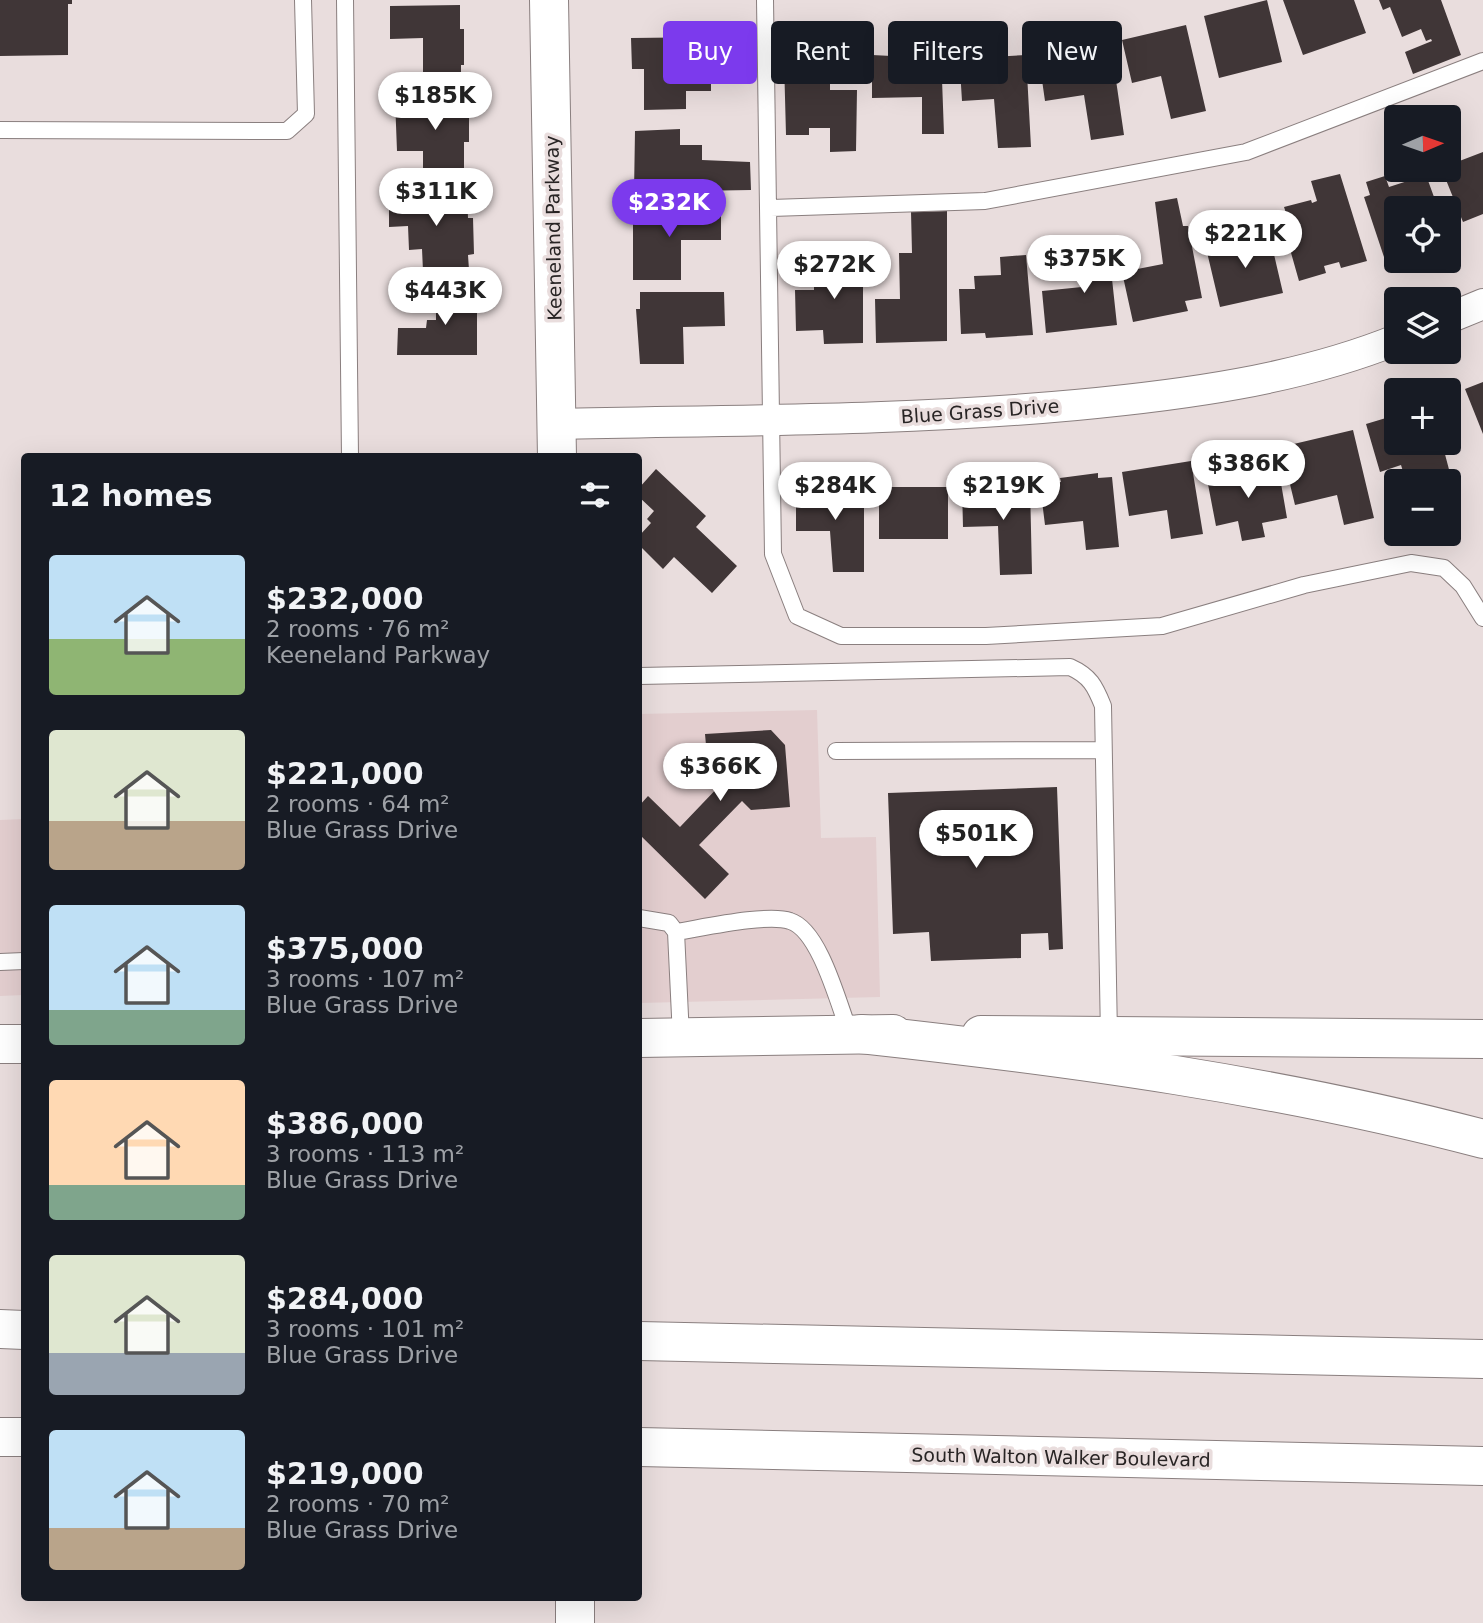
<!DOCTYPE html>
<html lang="en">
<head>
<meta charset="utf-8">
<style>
  :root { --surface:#171b24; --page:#242831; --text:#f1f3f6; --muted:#9ea1a6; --accent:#7c3aed }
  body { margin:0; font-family:"DejaVu Sans",sans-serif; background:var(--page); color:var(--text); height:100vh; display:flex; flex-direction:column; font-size:26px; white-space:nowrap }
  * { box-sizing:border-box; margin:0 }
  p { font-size:23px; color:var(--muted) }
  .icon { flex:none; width:38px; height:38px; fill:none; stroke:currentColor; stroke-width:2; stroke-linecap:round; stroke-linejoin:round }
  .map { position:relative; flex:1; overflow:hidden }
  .drawer { position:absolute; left:21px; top:453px; width:621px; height:1148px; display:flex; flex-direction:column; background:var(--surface); border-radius:7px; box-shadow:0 7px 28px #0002 }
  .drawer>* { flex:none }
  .banner { position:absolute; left:663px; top:21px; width:665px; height:63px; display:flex; gap:14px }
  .needle { width:46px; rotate:88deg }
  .tools { position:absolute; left:1384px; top:105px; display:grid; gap:14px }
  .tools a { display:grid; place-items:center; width:77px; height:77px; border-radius:7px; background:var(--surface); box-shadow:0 7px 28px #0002; font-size:35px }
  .price { position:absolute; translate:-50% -60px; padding:0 16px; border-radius:24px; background:#fff; color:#222; font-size:23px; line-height:46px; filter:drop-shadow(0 2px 4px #0008) }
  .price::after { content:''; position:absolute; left:50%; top:42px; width:21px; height:16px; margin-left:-10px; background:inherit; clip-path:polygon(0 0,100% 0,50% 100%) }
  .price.selected { background:var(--accent); color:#fff }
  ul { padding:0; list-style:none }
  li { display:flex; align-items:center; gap:21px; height:175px; padding:0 28px }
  li span { display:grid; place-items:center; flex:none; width:196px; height:140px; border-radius:7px; color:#555 }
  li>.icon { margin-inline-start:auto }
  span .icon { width:84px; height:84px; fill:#fffc; stroke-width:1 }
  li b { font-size:30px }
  h2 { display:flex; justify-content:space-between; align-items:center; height:84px; padding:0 28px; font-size:30px }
  .pill { padding:0 24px; border-radius:7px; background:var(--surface); box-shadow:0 7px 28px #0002; font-size:24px; line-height:63px }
  .pill.selected { background:var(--accent); color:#fff }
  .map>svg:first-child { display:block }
  .built { fill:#e3cecf }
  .building { fill:#403637 }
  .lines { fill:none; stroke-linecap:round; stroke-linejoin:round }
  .lane-casing { stroke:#8a7f7f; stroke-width:18 }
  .street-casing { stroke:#8a7f7f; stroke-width:32 }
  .secondary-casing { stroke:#8a7f7f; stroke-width:40 }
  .highway-casing { stroke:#8a7f7f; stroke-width:40 }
  .lane { stroke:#fff; stroke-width:16 }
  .street { stroke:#fff; stroke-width:30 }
  .secondary { stroke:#fff; stroke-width:38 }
  .highway { stroke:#fff; stroke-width:38 }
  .labels { text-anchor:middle; stroke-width:7; stroke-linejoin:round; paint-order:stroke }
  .street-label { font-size:19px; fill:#282424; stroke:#e9dddd }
</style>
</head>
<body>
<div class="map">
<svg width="1483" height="1623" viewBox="0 0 1483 1623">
  <rect width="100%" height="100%" fill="#e9dddd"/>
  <path class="built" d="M817 710 821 838 876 837 880 997 639 1003V714Z
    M24 819V995L0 996V820Z"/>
  <path class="building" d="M0 0H72V4H68V55L0 56Z
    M1267 0 1282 62 1219 78 1204 16Z
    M1283 0H1354L1366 33 1303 55Z
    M1379 0H1441L1461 55 1413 74 1405 52 1432 41 1431 39 1426 41 1421 29 1402 37 1390 7 1383 10Z
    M460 5V29H464V65H461V80H423V38L390 39V6Z
    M1186 25 1206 111 1171 119 1161 76 1132 83 1122 40Z
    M719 37 720 72H711V91H686V109L644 110V69H632L631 38Z
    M1110 39 1124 135 1091 140 1084 95 1045 101 1040 66 1055 64 1054 57 1066 55 1065 46Z
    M992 51V57L1026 55 1031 147 998 148 994 99 962 101 959 53Z
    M911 52H941L944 134H922V97L872 98V55L911 57Z
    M830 59V90H857L856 151 830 152V128H809V135H786L784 60Z
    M469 98V142H464V175H423V151H397L395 99Z
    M680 129V145H702V160L750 162 751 190 634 192 635 131Z
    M1483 152V214L1463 222 1442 170H1449V165Z
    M1340 174 1367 261 1341 268 1339 262 1324 266 1326 273 1299 281 1282 221 1288 219 1284 207 1311 200 1312 203 1317 201 1311 181Z
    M1426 175 1438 208H1396V256L1385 260 1364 197 1370 195 1366 182 1385 176 1389 187Z
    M389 193H467L468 218H473L474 254 468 255 469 270 423 271 422 249 409 250 408 226 389 227Z
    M1177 198 1183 226H1188L1202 298 1185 301 1188 311 1133 322 1122 272 1163 264 1155 202Z
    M721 208V240H681V280H633V209Z
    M947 211V341L876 343 875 299H900L899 253H912L911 212Z
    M1269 233 1283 293 1220 307 1206 248Z
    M1108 242 1117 325 1046 333 1042 291 1082 287 1078 246Z
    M863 254V343L824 344 823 330 796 331 795 290H814V265H829V255Z
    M1026 255 1033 335 986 338 985 333 961 334 959 289H975L974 276 1001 275 1000 257Z
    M436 288H477V355H397L398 328H426L427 320H436Z
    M640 292H724L725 326 683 327 684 364H640L636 309H640Z
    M1483 382V434L1465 389Z
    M1396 415V443H1442L1451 477 1435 481H1426L1425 477 1406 481 1401 465 1380 472 1366 424Z
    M1353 430 1374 518 1344 525 1337 495 1295 505 1281 447Z
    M1191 461 1203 534 1171 539 1167 510 1129 516 1122 472Z
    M1278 466 1287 518 1262 523 1265 537 1242 541 1238 521 1216 526 1207 479Z
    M656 469 706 516 696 527 737 566 712 593 674 557 663 569 639 545V536L651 523 647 519 654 511 639 497V488Z
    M1098 473V478L1112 477 1119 547 1086 550 1083 521 1045 525 1040 485 1061 482 1060 478Z
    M1030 485 1032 574 1000 575 998 526 963 527 962 486Z
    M796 487H864V572H833L830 531H796Z
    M879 487H948V539H879Z
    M771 730 785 745 790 807 751 810 742 801 699 845 729 874 705 899 639 834V806L648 796 680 827 723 782 708 767 705 734Z
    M1057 787 1063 949 1049 950 1048 933 1021 934V958L931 961 929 932 893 934 888 793Z"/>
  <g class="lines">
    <defs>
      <path id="lane" d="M345 0 350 457
        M765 0 773 554 797 616 841 636H986L1162 626 1304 585 1411 563 1444 568 1463 586 1483 618
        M0 130 287 131 306 114 303 0
        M771 208 985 201 1246 152 1483 61
        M639 676 1070 667C1090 676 1095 686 1103 706L1109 1036
        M836 751 1103 750
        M639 918 669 923 676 932 681 1037
        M676 932C702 928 768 913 790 921 820 930 839 1006 850 1034
        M0 962 24 961"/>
      <path id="street" d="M1449 318 1483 304
        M557 424C730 420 903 421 1076 405 1183 395 1296 380 1396 340"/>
      <path id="secondary" d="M549 0 557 457
        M981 1035 1483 1039
        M639 1038 893 1034
        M0 1044H24
        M575 1598V1623"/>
      <path id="highway" d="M861 1034C1071 1057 1279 1085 1483 1139
        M0 1329 24 1330
        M639 1341 1483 1359
        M0 1437H24
        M639 1447 1483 1466"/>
    </defs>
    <use href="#lane" class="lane-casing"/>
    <use href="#street" class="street-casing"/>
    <use href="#secondary" class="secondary-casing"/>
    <use href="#highway" class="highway-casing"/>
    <use href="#lane" class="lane"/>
    <use href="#street" class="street"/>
    <use href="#secondary" class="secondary"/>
    <use href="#highway" class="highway"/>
  </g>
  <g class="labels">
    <g class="street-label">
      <text transform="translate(553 228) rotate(-91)" y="7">Keeneland Parkway</text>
      <text transform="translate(980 411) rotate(-4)" y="7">Blue Grass Drive</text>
      <text transform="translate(1061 1457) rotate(1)" y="7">South Walton Walker Boulevard</text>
    </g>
  </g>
</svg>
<div class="tools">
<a><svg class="needle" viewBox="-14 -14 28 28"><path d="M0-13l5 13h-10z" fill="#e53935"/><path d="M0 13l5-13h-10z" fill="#9ea1a6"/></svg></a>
<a><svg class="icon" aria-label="locate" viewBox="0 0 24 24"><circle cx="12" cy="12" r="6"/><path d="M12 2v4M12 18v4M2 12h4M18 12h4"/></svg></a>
<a><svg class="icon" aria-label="layers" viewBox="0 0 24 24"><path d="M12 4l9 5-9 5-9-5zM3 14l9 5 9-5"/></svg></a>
<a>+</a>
<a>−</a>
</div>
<b class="price" style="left:435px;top:132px">$185K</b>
<b class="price" style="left:436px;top:228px">$311K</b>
<b class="price selected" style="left:669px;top:239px">$232K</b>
<b class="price" style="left:1245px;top:270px">$221K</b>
<b class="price" style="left:1084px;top:295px">$375K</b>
<b class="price" style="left:834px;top:301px">$272K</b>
<b class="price" style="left:445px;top:327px">$443K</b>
<b class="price" style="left:1248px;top:500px">$386K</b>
<b class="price" style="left:835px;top:522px">$284K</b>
<b class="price" style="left:1003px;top:522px">$219K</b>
<b class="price" style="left:720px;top:803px">$366K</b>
<b class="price" style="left:976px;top:870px">$501K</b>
<div class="banner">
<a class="pill selected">Buy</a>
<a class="pill">Rent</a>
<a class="pill">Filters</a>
<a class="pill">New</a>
</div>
<section class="drawer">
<h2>12 homes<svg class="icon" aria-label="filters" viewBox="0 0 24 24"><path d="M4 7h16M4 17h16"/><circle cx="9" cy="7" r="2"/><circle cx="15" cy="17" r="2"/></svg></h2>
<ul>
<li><span style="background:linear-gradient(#bfe0f5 60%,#8fb573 0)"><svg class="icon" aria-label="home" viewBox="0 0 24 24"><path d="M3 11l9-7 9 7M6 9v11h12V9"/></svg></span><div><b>$232,000</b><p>2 rooms · 76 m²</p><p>Keeneland Parkway</p></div></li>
<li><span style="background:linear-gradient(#dfe7d0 65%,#b9a48a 0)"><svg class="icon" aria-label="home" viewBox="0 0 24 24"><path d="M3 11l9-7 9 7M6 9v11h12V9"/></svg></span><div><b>$221,000</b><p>2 rooms · 64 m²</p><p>Blue Grass Drive</p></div></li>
<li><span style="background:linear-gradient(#bfe0f5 75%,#7fa58c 0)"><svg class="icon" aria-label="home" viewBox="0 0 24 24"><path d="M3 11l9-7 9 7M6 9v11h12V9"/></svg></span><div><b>$375,000</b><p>3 rooms · 107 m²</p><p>Blue Grass Drive</p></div></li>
<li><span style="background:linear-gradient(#ffd9b3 75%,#7fa58c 0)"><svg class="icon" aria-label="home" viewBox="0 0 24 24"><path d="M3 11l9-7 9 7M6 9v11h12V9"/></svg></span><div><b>$386,000</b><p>3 rooms · 113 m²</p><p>Blue Grass Drive</p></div></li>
<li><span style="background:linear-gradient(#dfe7d0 70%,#9aa5b1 0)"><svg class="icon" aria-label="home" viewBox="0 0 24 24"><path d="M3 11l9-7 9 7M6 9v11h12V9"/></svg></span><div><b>$284,000</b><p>3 rooms · 101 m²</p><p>Blue Grass Drive</p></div></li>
<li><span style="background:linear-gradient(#bfe0f5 70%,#b9a48a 0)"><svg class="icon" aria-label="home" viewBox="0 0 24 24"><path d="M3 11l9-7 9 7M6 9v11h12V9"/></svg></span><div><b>$219,000</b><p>2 rooms · 70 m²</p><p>Blue Grass Drive</p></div></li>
</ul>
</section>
</div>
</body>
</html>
